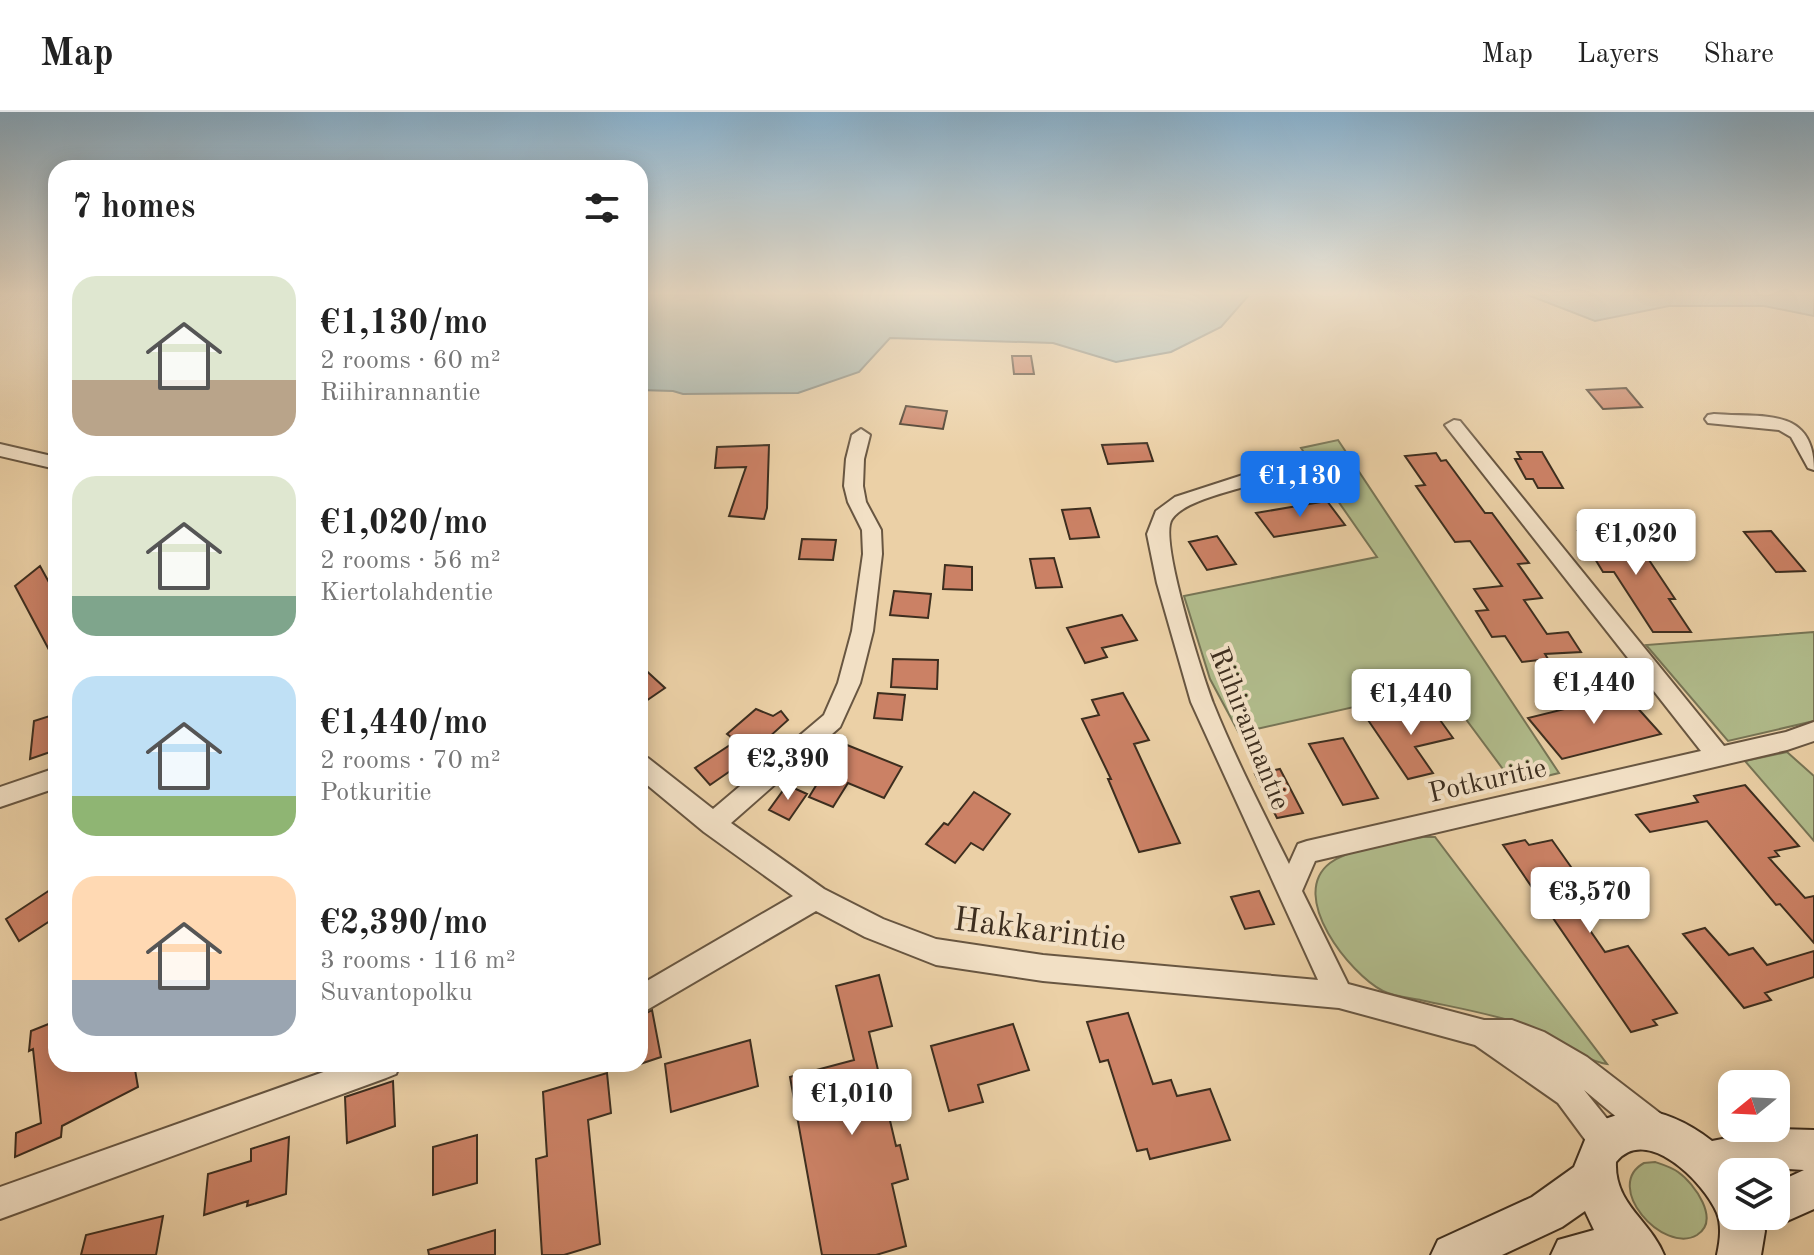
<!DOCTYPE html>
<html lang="en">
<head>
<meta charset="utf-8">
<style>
  :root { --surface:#fff; --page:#f2f2f2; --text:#222; --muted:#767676; --line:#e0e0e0; --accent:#1a73e8 }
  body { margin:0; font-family:"Old Standard TT",serif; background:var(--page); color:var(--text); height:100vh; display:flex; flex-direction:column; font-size:30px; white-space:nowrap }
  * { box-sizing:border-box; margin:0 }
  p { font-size:26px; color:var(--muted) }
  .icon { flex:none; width:44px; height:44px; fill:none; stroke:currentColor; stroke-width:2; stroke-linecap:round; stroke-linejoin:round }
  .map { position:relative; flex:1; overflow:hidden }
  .details { position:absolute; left:48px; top:48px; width:600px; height:912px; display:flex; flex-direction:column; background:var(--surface); border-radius:24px; box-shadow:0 4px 20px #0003 }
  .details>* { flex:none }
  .needle { width:52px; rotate:252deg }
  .controls { position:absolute; left:1718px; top:958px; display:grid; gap:16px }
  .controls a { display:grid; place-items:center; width:72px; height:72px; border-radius:16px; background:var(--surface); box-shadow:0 4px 20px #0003; font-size:40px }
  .price { position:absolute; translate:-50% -68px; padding:0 18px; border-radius:8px; background:#fff; color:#222; font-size:26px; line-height:52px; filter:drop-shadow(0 2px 4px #0008) }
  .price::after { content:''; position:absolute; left:50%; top:48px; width:24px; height:18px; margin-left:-12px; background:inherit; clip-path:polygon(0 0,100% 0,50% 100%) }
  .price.active { background:var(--accent); color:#fff }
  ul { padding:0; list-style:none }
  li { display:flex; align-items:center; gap:24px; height:200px; padding:0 24px }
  li span { display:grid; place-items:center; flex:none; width:224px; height:160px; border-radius:24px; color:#555 }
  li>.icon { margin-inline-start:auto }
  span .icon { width:96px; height:96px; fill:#fffc; stroke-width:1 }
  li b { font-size:34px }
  h2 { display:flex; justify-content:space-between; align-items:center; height:96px; padding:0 24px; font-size:34px }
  header { display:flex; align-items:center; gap:48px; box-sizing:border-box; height:112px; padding:0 40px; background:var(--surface); border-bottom:2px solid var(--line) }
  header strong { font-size:38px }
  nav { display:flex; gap:44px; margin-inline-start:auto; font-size:28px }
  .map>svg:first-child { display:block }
  .green { fill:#b1bc8c; stroke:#777556; stroke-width:2 }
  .water { fill:#9cb4b1; stroke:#767e77; stroke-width:2 }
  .building { fill:#cb8165; stroke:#3d2e1f; stroke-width:2 }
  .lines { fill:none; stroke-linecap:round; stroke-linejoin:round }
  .street-casing { stroke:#685641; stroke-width:4 }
  .secondary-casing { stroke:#3d2e1f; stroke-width:4 }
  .street { fill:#f2e0c5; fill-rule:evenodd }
  .secondary { fill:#f2e0c5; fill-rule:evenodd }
  .labels { text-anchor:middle; stroke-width:8; stroke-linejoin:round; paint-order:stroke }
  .street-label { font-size:28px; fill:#3d2e1f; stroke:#f2e0c5 }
  .near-street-label { font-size:34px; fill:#3d2e1f; stroke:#f2e0c5 }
</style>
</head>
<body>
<header>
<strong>Map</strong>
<nav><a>Map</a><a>Layers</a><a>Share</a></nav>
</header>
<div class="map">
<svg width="1814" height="1143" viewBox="0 0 1814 1143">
  <rect width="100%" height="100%" fill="#ebd0a6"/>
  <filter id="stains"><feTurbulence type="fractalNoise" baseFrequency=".0025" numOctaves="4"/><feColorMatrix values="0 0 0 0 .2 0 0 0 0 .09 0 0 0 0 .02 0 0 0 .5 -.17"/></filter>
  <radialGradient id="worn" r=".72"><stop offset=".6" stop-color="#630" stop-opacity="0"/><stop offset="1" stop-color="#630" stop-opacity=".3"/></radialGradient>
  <path class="green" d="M1338 328 1559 661 1514 672 1442 575 1239 621 1210 567 1184 484 1377 445 1301 336Z
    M1814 520V609L1728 629 1646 533Z
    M1787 640 1814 664V729L1745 649Z
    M1423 725H1435L1607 952C1581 948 1552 922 1525 913 1492 902 1458 896 1425 889 1412 886 1395 885 1383 879 1350 862 1287 784 1330 751 1350 736 1398 730 1423 725Z
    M1655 1050C1664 1053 1671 1055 1678 1060 1694 1071 1721 1108 1697 1123 1663 1143 1602 1074 1644 1051Z"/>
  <path class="water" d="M640 183H1249L1221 215 1171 240 1116 250 1053 231 890 226 859 260 798 281 683 282 673 279 640 278Z
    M1528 183H1814V204L1764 194H1669L1595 209Z"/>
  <path class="building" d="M1012 244H1031L1034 262H1014Z
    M1626 276 1642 295 1603 297 1587 278Z
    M906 294 947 299 943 317 900 312Z
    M1147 331 1153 349 1108 352 1102 333Z
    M769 333 767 396 764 407 729 404 746 355 715 356 717 335Z
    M1517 340H1542L1563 376H1538L1533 367H1526L1515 347H1521Z
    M1436 341 1441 349 1446 348 1485 401H1492L1529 451 1518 452 1542 486 1524 488 1547 522 1568 520 1581 540 1545 542 1548 547 1522 550 1505 524 1492 525 1476 499 1488 498 1474 477 1502 474 1470 429 1455 430 1416 374 1425 373 1405 344Z
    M1327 389 1345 413 1274 425 1256 401Z
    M1090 396 1099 425 1070 427 1062 398Z
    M1629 418 1675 487H1669L1691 520H1653L1614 460H1603L1578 419Z
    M1771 419 1805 459 1776 460 1744 420Z
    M1217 424 1236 452 1207 458 1189 430Z
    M802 427 836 428 833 448 799 447Z
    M1054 446 1062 475 1036 476 1030 447Z
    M945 453 972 455V478L943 477Z
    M40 454 56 483V551L15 474Z
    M894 479 931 482 928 506 890 503Z
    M1122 503 1137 528 1102 536 1107 545 1085 551 1067 516Z
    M893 547 938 548 937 577 891 575Z
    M640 553 665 576 640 593Z
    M878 581 905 583 902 608 874 606Z
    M1123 581 1149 628 1134 632 1180 731 1139 740 1108 667H1111L1082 607 1099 603 1092 588Z
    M1625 582 1661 622 1562 647 1528 606Z
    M1430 594 1453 626 1415 635 1433 661 1408 667 1368 608Z
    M756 597 773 604 781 599 788 608 736 655 710 673 695 656 736 629 727 622Z
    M56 602V638L30 647 34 609Z
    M1343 626 1378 686 1343 693 1309 632Z
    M842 631 902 655 884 686 848 671 833 695 809 685Z
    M1280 657 1303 701 1277 706 1255 662Z
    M787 673 807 682 789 708 769 698Z
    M1745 673 1799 734 1775 739 1779 744 1769 746 1805 786 1814 784V831L1780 792 1776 793 1707 709 1650 720 1636 703 1698 690 1694 684Z
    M974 680 1010 702 983 738 971 731 955 751 926 732 944 711 948 713Z
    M1525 728 1529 733 1552 728 1600 796 1578 801 1605 840 1628 834 1677 901 1653 908 1657 913 1631 920 1503 733Z
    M56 774V805L19 829 6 807Z
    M1259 779 1274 812 1245 817 1231 785Z
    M1705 816 1729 843 1753 836 1767 853 1814 839V865L1765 881 1771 888 1744 896 1683 822Z
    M879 863 892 914 869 920 896 1034 900 1033 908 1067 892 1072 906 1134 876 1143H822L790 965 854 948 836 874Z
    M652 898 661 945 640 952V905Z
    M1128 901 1153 972 1171 968 1177 984 1210 977 1230 1028 1150 1047 1147 1037 1137 1039 1108 948 1100 950 1087 910Z
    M56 909V952H134L138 975 62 1014 61 1025 15 1045 16 1021 41 1011 33 937 29 939 31 919Z
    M1013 912 1029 958 978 973 983 990 949 999 931 934Z
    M750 928 758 974 671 1000 665 952Z
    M607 961 611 1001 588 1008 600 1132 564 1143H542L536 1047 547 1044 543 980Z
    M393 969 395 1014 347 1031 345 985Z
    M477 1023V1071L433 1083V1035Z
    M289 1025 286 1082 247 1094 248 1089 204 1103 208 1062 251 1049V1037Z
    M163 1104 156 1143H81L86 1123Z
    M495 1118V1143H429L428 1138Z"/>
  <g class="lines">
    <defs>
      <path id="street" d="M1714 302C1762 306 1814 294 1814 358L1808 356 1791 325 1779 318 1708 311 1705 307 1708 303Z
        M1454 308 1460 309 1724 634 1786 620 1814 610V629L1787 638 1315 749 1302 779 1348 872 1484 908H1512L1544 920 1587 945 1665 1005 1669 1016 1665 1027 1654 1031 1643 1027 1584 978 1617 1019 1621 1030 1617 1041 1606 1045 1595 1041 1558 991 1475 933 1339 896 1043 869 936 853 865 825 816 799 640 902V873L793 784 704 720 640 667V643L648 646 713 697 824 603 838 571 852 519 863 442 862 418 848 390 844 374 846 347 852 323 861 317 870 323 864 347 863 374 866 390 881 418 882 442 873 519 860 571 840 615 731 711 824 777 883 807 936 827 1043 843 1318 868 1191 590 1157 471 1147 422 1156 399 1175 385 1249 361 1258 367 1256 371C1234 379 1185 388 1172 407 1158 426 1203 564 1213 591 1235 646 1263 700 1289 752L1298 732 1307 729 1701 639 1448 317 1445 313Z
        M0 332 56 345V357L0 344Z
        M56 656V676L0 695V675Z
        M346 952H400L396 962 386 966 0 1107V1075Z"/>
      <path id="secondary" d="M1635 997C1664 999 1689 1011 1712 1029L1774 1017 1814 1018V1097L1776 1114 1762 1108 1765 1119 1761 1143H1717C1720 1128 1722 1114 1717 1101 1704 1070 1646 1012 1616 1050 1614 1092 1650 1108 1664 1143H1551L1558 1128 1594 1118 1585 1099 1562 1115 1502 1143H1431L1438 1128 1532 1085 1574 1055 1589 1018 1605 1007ZM1788 1057 1804 1058 1776 1071V1104H1732V1060Z"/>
    </defs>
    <use href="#street" class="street-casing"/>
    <use href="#secondary" class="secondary-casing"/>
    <use href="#street" class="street"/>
    <use href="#secondary" class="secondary"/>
  </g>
  <linearGradient id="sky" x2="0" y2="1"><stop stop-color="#89b4d2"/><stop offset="0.53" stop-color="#f6ead7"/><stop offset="1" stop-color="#f6ead7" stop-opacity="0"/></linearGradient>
  <rect width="1814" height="343" fill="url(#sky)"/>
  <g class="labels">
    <g class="street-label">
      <text transform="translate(1251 616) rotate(68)" y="10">Riihirannantie</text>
      <text transform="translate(1487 667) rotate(-13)" y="10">Potkuritie</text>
    </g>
    <g class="near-street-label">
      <text transform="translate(1040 816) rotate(7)" y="12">Hakkarintie</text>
    </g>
  </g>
  <rect width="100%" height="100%" filter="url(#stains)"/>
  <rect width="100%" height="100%" fill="url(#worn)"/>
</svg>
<div class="controls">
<a><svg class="needle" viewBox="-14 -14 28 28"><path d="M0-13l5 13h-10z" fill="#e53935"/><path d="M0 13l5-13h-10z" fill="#767676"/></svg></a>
<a><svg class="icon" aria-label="layers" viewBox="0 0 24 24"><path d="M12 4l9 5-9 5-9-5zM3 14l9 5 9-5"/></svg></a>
</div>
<b class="price active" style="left:1300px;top:407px">€1,130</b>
<b class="price" style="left:1636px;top:465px">€1,020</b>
<b class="price" style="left:1594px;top:614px">€1,440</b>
<b class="price" style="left:1411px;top:625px">€1,440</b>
<b class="price" style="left:788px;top:690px">€2,390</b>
<b class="price" style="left:1590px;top:823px">€3,570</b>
<b class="price" style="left:852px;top:1025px">€1,010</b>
<section class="details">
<h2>7 homes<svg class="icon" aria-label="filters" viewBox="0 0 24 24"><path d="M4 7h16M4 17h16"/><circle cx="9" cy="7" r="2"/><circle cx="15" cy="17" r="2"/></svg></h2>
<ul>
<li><span style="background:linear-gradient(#dfe7d0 65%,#b9a48a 0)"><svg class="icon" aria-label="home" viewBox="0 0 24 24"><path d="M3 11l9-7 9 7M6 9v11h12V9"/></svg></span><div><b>€1,130/mo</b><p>2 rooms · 60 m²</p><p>Riihirannantie</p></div></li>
<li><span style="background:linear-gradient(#dfe7d0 75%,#7fa58c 0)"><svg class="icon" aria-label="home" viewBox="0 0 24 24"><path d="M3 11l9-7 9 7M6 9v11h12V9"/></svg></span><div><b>€1,020/mo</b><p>2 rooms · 56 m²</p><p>Kiertolahdentie</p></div></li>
<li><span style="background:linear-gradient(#bfe0f5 75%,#8fb573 0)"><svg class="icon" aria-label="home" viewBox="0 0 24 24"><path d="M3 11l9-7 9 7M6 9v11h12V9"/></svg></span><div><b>€1,440/mo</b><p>2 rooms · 70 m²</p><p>Potkuritie</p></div></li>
<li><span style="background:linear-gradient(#ffd9b3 65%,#9aa5b1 0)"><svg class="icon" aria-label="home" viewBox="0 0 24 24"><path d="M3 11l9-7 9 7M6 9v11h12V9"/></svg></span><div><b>€2,390/mo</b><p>3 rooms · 116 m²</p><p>Suvantopolku</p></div></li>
</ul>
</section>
</div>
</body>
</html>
